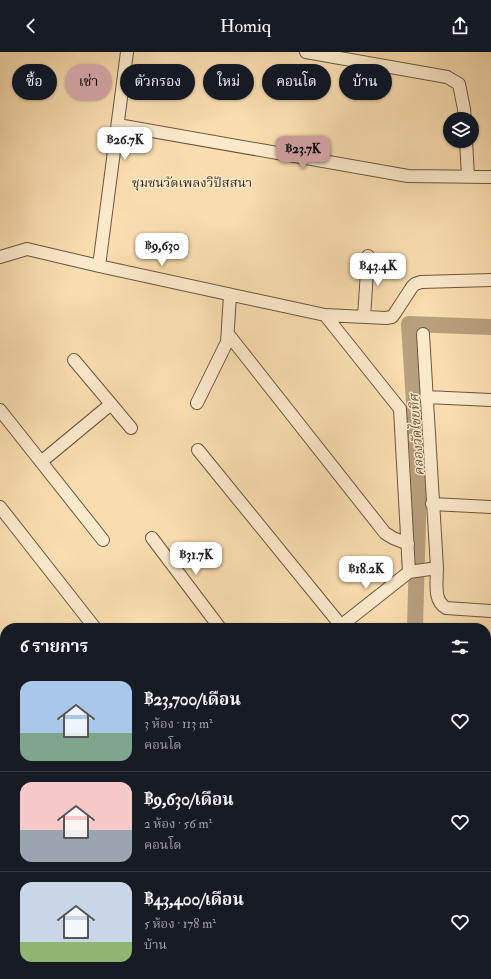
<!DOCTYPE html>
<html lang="th">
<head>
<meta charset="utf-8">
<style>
  :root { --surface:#171b24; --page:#20242c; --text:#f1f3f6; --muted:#9ea1a6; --line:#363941; --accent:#c59692 }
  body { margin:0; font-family:"IM FELL Double Pica","Noto Serif Thai",serif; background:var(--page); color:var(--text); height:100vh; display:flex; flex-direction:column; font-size:15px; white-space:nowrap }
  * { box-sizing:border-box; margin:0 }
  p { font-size:13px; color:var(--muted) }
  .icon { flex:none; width:22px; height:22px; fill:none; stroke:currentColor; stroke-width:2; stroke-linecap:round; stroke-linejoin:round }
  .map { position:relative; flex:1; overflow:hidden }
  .sheet { position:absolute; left:0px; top:571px; width:491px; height:356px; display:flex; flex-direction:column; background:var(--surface); border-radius:16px 16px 0 0; box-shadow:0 1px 3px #0004 }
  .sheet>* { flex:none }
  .hud { position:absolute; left:12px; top:12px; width:467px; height:36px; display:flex; gap:8px }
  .fabs { position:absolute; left:443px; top:60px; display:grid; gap:8px }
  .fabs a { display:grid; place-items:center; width:36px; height:36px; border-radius:50%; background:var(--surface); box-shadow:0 1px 3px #0004; font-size:20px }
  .price { position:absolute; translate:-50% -34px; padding:0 9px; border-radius:8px; background:#fff; color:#222; font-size:13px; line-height:26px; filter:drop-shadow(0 1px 2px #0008) }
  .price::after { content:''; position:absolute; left:50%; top:24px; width:12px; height:9px; margin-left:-6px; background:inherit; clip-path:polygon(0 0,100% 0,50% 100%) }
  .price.active { background:var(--accent); color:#111 }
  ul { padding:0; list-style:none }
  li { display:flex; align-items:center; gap:12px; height:100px; padding:0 20px }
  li+li { border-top:1px solid var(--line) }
  li span { display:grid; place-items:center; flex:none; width:112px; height:80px; border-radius:12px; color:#555 }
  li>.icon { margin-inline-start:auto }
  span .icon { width:48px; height:48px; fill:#fffc; stroke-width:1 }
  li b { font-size:17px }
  h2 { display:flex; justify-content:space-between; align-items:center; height:48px; padding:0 20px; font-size:17px }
  .chip { padding:0 14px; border-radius:18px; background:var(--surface); box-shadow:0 1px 3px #0004; font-size:14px; line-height:36px }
  .chip.active { background:var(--accent); color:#111 }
  header { display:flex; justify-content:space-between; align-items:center; height:52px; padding:0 20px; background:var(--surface); font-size:18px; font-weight:600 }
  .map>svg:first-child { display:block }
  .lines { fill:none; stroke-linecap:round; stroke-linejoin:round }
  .canal { stroke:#b9a07d; stroke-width:16 }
  .street-casing { stroke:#6c5640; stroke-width:14 }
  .street { stroke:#fbe9cb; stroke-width:12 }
  .labels { text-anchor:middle; stroke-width:3; stroke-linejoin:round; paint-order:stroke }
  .neighbourhood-label { font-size:13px; fill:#3d291b; stroke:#fbe9cb }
  .water-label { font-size:13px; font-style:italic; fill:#624d38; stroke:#fbe9cb }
</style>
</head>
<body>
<header><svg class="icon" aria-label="back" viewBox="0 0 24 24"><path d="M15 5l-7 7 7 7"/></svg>Homiq<svg class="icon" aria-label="share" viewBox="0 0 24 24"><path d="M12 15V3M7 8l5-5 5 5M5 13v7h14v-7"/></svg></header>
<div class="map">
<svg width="491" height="927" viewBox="0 0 491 927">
  <rect width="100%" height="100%" fill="#f9ddaf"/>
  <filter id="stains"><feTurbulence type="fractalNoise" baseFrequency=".005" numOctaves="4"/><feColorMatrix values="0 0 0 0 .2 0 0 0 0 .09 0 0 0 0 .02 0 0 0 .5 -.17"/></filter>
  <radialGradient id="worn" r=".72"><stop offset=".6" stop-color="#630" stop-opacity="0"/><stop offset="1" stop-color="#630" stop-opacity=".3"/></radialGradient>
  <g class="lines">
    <path class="canal" d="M415 576 419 429 409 272 491 275"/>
    <defs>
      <path id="street" d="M306 0 447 25 459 32 464 57 465 67
        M118 73 408 124 491 125
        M466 89 468 124
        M0 205 27 197 99 214 325 263 386 266 392 265 395 261 412 235 415 232 421 230 491 228
        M99 214 127 0
        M325 263 400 357 409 520
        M364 265 368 204
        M228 282 385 481 393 486 408 492
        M423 282 437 516C437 531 433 548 446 556L491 559
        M74 308 111 352
        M426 345 491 348
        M197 351 227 290 230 243
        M0 358 103 488
        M198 398 343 576
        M41 410 111 352 131 376
        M432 452 491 455
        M0 455 95 576
        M152 486 220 576
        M338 576 409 520 437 516
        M0 736 5 743
        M135 922 138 927
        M474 922 491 926
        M52 927 59 922
        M321 927 326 922
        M387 927 388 922"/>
    </defs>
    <use href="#street" class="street-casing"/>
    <use href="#street" class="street"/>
  </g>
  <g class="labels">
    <g class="neighbourhood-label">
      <text x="192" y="135">ชุมชนวัดเพลงวิปัสสนา</text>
    </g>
    <g class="water-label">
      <text transform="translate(416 383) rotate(-94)" y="5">คลองวัดไชยทิศ</text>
    </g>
  </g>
  <rect width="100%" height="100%" filter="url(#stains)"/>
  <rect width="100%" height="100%" fill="url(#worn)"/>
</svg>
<div class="fabs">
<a><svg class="icon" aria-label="layers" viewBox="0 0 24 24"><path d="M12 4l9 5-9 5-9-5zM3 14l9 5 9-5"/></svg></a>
</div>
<b class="price" style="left:125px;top:109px">฿26.7K</b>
<b class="price active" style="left:303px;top:118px">฿23.7K</b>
<b class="price" style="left:162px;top:215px">฿9,630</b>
<b class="price" style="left:378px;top:235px">฿43.4K</b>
<b class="price" style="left:196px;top:524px">฿31.7K</b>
<b class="price" style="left:366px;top:538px">฿18.2K</b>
<div class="hud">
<a class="chip">ซื้อ</a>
<a class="chip active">เช่า</a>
<a class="chip">ตัวกรอง</a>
<a class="chip">ใหม่</a>
<a class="chip">คอนโด</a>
<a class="chip">บ้าน</a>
</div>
<section class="sheet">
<h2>6 รายการ<svg class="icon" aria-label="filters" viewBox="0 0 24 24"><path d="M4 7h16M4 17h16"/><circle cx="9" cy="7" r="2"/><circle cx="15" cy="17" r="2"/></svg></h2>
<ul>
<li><span style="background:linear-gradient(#a9c7e8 65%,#7fa58c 0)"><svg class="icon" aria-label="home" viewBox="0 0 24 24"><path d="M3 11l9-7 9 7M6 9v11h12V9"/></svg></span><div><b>฿23,700/เดือน</b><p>3 ห้อง · 113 m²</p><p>คอนโด</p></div><svg class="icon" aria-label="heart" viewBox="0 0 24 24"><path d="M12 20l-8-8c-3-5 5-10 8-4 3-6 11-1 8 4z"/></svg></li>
<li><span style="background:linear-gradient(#f6c9c9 60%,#9aa5b1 0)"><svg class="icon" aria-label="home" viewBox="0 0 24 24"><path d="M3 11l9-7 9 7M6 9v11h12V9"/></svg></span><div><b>฿9,630/เดือน</b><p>2 ห้อง · 56 m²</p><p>คอนโด</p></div><svg class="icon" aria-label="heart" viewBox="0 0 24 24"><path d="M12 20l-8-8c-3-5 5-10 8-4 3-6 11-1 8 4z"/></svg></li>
<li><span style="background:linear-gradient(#c9d6e8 75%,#8fb573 0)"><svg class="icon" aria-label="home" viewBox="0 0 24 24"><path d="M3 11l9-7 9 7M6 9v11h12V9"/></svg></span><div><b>฿43,400/เดือน</b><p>5 ห้อง · 178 m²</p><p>บ้าน</p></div><svg class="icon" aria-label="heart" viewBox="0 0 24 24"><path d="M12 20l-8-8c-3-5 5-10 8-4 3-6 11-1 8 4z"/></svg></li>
</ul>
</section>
</div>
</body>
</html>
